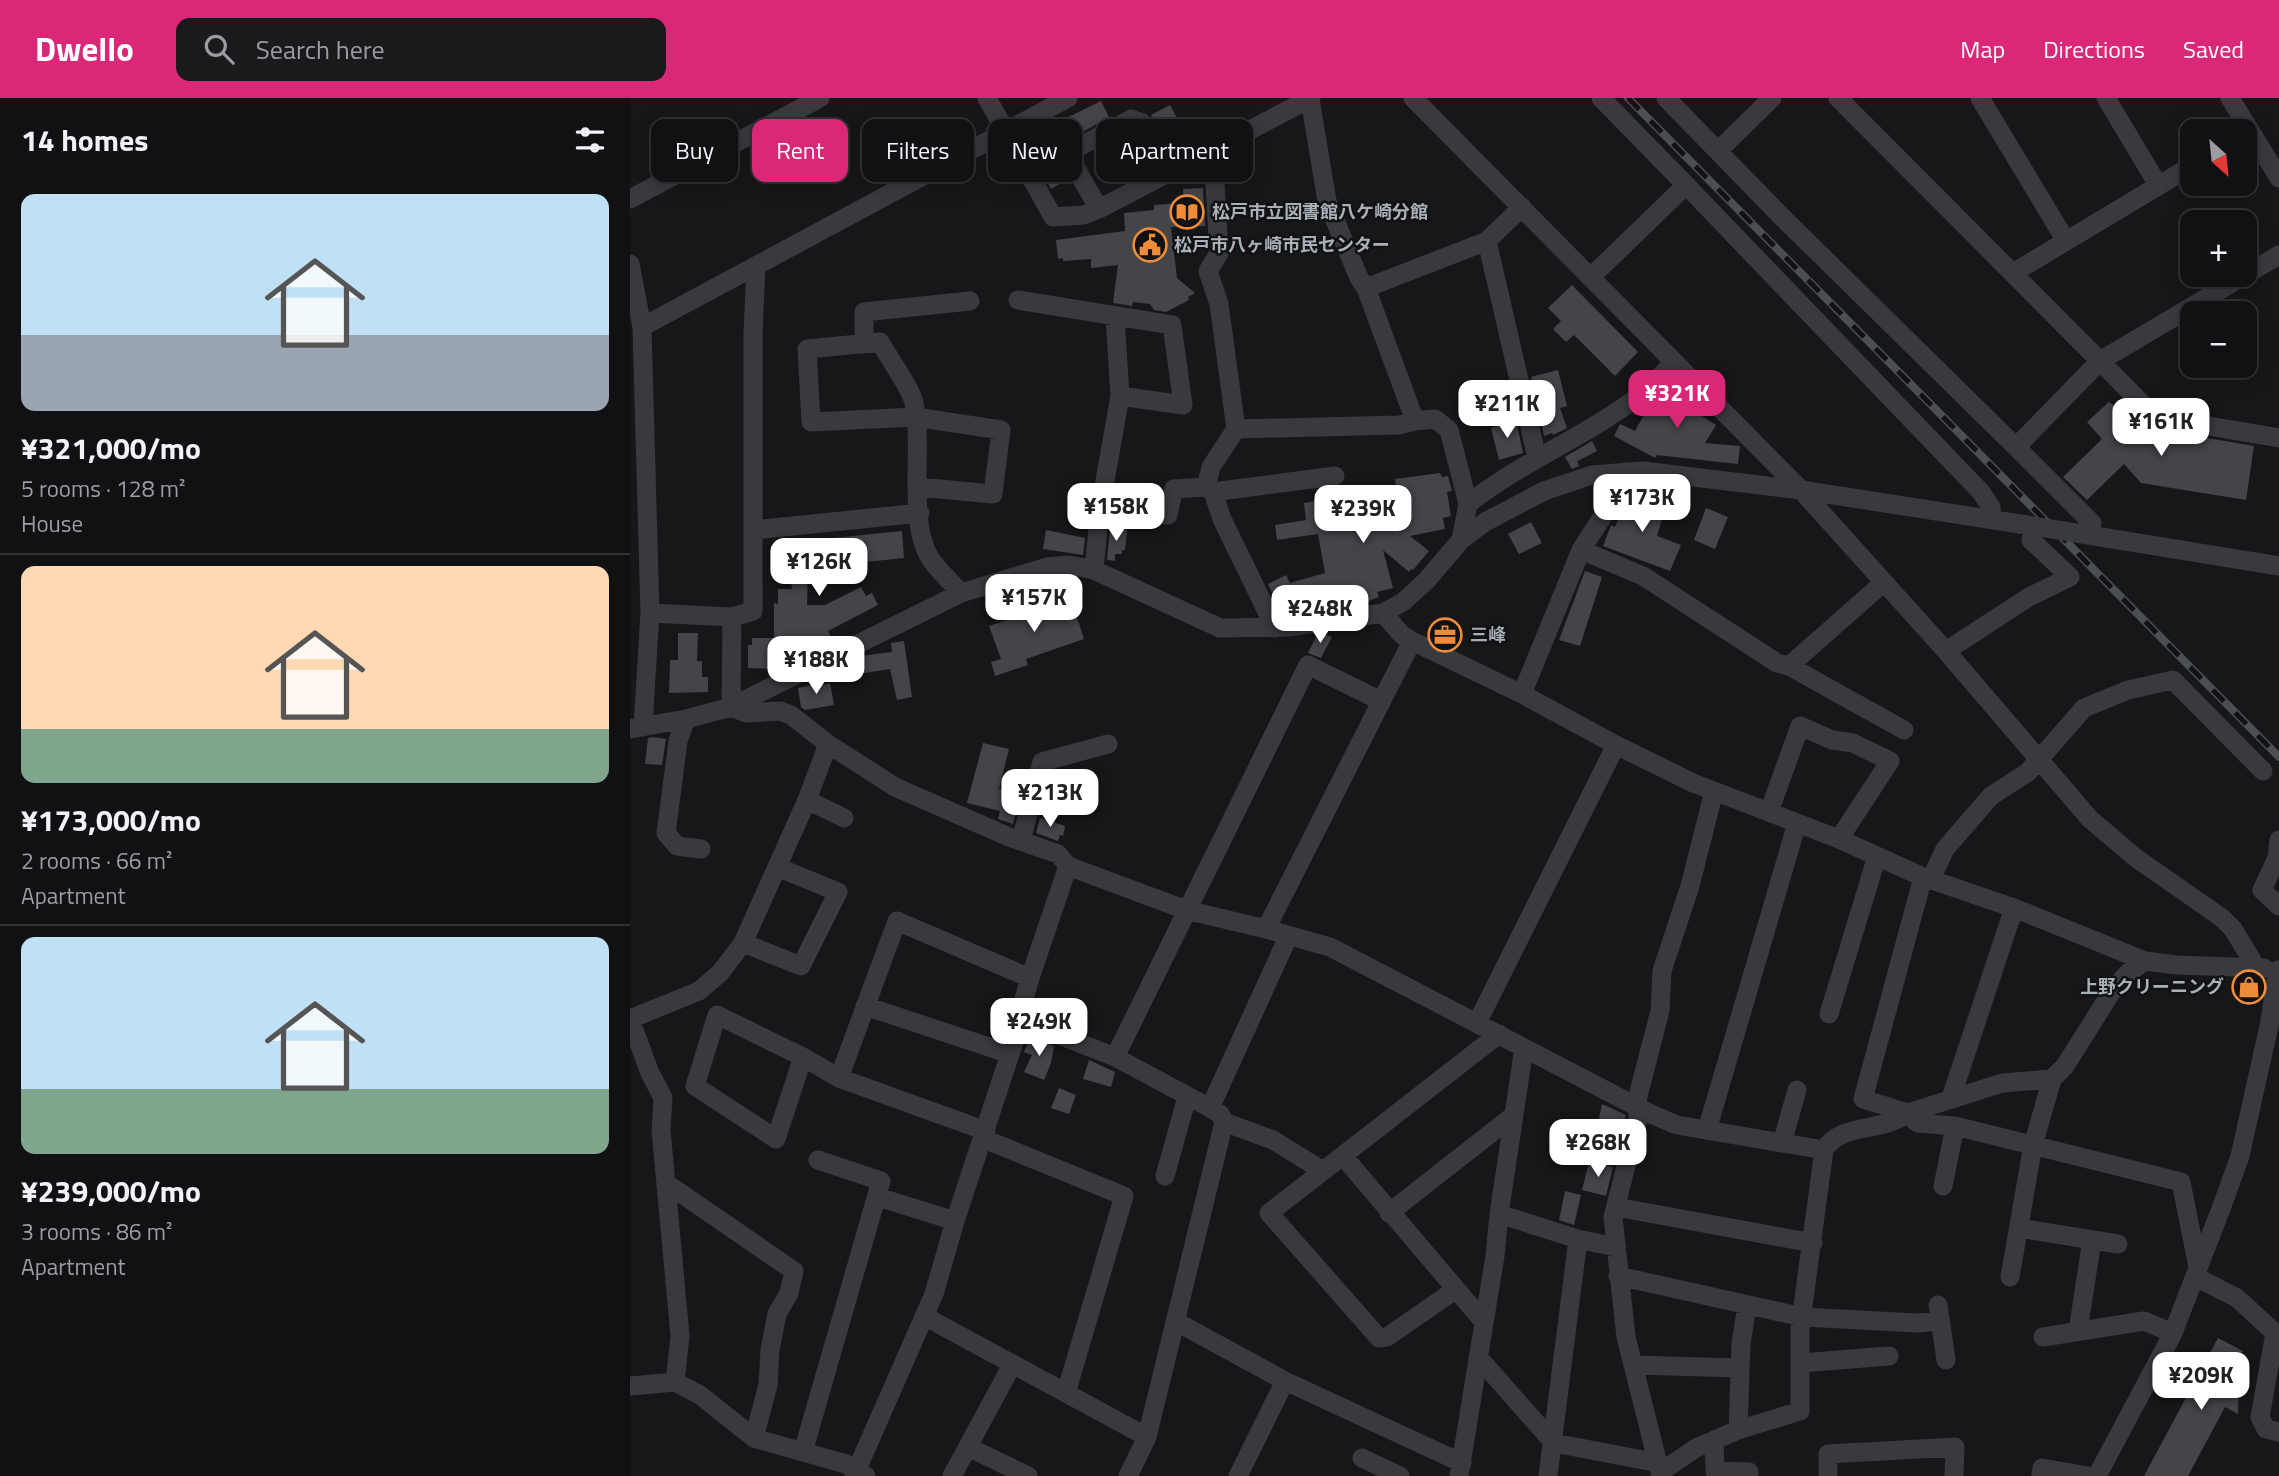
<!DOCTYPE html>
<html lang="en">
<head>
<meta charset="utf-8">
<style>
  :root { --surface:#111113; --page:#1a1a1c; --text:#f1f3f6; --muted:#9c9da0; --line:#303133; --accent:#db2777 }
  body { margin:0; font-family:"Titillium Web","Noto Sans JP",sans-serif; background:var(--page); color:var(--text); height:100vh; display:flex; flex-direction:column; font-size:26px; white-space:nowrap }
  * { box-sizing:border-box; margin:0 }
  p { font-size:23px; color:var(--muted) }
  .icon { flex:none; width:38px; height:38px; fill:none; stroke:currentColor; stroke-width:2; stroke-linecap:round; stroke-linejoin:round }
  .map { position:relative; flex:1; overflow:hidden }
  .details { display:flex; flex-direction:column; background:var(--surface); width:630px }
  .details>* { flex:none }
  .top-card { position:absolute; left:21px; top:21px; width:665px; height:63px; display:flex; gap:14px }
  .needle { width:46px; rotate:153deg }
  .fabs { position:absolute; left:1550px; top:21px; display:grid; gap:14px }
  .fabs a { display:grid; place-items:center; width:77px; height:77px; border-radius:14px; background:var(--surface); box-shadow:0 4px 18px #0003,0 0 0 2px var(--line); font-size:35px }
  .price { position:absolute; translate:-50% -60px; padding:0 16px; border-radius:14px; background:#fff; color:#222; font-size:23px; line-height:46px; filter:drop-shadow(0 2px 4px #0008) }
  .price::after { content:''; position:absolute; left:50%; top:42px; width:21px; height:16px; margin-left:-10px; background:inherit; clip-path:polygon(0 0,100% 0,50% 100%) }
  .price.on { background:var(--accent); color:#fff }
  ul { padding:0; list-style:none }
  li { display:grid; align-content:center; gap:14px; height:371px; padding:0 21px }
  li+li { border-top:2px solid var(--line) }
  li span { display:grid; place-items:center; height:217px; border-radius:14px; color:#555 }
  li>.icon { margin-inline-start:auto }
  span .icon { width:126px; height:126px; fill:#fffc; stroke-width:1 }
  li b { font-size:30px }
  h2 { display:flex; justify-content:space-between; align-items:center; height:84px; padding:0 21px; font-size:30px }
  .tag { padding:0 24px; border-radius:14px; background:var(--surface); box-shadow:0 4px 18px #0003,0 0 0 2px var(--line); font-size:24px; line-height:63px }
  .tag.on { background:var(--accent); color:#fff }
  header { display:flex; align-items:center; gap:42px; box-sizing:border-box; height:98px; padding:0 35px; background:var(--accent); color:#fff }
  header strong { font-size:33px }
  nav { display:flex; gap:38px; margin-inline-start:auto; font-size:24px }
  .search { width:490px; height:63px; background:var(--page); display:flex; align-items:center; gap:18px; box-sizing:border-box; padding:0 24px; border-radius:14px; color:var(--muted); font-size:26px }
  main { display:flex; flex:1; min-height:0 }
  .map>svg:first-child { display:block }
  .building { fill:#434549 }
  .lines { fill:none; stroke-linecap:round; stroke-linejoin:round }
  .minor { stroke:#383a3e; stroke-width:19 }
  .rail-casing { stroke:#4b4e53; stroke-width:8 }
  .rail { stroke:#121214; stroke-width:5; stroke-dasharray:16; stroke-linecap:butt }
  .minor-bridge { stroke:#383a3e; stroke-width:19 }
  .labels { text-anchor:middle; stroke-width:5; stroke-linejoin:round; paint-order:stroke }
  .poi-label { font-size:18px; font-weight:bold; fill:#a9b1b8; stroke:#121214; text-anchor:start }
</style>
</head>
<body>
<header>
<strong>Dwello</strong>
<div class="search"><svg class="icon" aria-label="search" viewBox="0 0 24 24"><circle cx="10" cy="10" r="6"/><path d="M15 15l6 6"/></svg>Search here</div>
<nav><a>Map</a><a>Directions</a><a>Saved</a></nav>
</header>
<main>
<section class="details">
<h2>14 homes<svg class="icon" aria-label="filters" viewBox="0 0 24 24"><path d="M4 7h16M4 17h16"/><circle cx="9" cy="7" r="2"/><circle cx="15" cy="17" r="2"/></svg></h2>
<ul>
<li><span style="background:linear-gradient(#bfe0f5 65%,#9aa5b1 0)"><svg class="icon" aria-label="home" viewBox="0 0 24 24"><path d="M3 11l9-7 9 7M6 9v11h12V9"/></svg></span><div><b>¥321,000/mo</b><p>5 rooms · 128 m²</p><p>House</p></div></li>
<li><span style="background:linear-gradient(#ffd9b3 75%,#7fa58c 0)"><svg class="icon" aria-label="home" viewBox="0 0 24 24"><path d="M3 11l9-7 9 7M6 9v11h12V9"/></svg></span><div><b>¥173,000/mo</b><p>2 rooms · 66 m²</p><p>Apartment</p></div></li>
<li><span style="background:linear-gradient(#bfe0f5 70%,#7fa58c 0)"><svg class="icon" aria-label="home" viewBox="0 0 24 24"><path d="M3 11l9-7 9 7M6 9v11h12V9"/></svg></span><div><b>¥239,000/mo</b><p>3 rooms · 86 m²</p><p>Apartment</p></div></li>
</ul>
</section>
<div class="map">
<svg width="1649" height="1378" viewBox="0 0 1649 1378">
  <rect width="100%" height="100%" fill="#171719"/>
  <path class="building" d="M471 3 479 19 425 50 429 59 430 68 438 81 421 91 411 73 415 71 398 39Z
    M540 7 562 49 543 58 521 17Z
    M502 34 511 48 487 63 479 47Z
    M573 90 575 128 541 129 547 180 565 195 558 199 559 202 536 214 524 212 520 206 503 204 502 208 483 205 488 167 461 170V161L433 163V160L428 161 426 142 495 133 494 115 524 112V107L554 105 553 91Z
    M942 187 1008 254 985 278 944 237 936 244 923 231 931 223 918 210Z
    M928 272 937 308 930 310 937 330 923 337 922 335 914 338 901 279Z
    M1044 281 1067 306 1061 311 1086 327 1075 345 1110 348 1108 366 1027 357 1025 360 984 338 990 326 1005 333 1021 304Z
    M1479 304 1492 313 1498 309 1518 330 1624 348 1616 402 1511 385 1494 366 1457 402 1433 379 1472 341 1457 324Z
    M886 322 893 355 869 362 861 330Z
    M962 343 967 353 948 363 946 358 949 368 942 371 935 359Z
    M810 375 812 379 818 378 822 393 817 394 821 418 813 420 815 431 780 438 799 453 783 472 781 471 779 474 753 452 763 490 747 494 749 499 734 505 701 510 702 507 660 516 659 513 652 516 638 486 656 477 660 485 695 475 688 436 647 442 645 427 676 422 674 405 702 400 705 419 729 414 731 424 763 416 760 388H766L765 381Z
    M998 398 1036 408 1027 438 1051 447 1040 473 973 448 981 427 985 429Z
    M1076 410 1098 419 1085 451 1064 442Z
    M901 424 912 445 889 456 878 436Z
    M480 431 497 432 495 452H492V456H485V463L477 462Z
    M416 432 455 440 453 457 413 451Z
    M272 433 274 460 178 470 177 507H195L231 489 236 498 242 495 248 507 198 533 204 544 151 571 118 570V547H122V540H144V505L148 506V491H162L158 458 165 457 164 444Z
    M955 473 972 479 950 548 929 542Z
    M406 496 413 514 442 504 454 541 396 561 398 567 365 578 361 564 371 561 359 528 395 516 390 502Z
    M48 535H68L67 563H72V579H78V594L39 595 40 562H48Z
    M695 536 702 539 691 560 678 555 687 537Z
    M274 543 282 599 267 602 260 571 222 577 220 564 231 558 262 554 261 545Z
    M192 584V587L200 585 204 607 175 612 171 609 168 590Z
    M23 639 36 641 32 667 15 666 18 640Z
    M353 645 379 651 369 691 391 696 383 726 368 721 370 713 337 705Z
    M410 720 435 728 433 738 430 737 428 743 406 735Z
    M400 939 424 948 421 965 414 982 394 974 402 957 394 954Z
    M459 962 485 974 481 989 453 981Z
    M429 990 446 997 439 1016 421 1010Z
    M972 1006 996 1017 990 1041 966 1035Z
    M959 1064 983 1069 976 1098 952 1092Z
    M935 1093 951 1097 944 1127 929 1122Z
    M1588 1240 1613 1253 1609 1260 1618 1264 1609 1282 1608 1316 1595 1309 1558 1378H1514Z"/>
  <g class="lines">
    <path class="minor" d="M357 0 423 119 454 117 469 111 681 0
      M783 0 1171 392 1316 553 1460 721 1506 760 1592 820 1603 831 1626 869
      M971 0 1056 87
      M1036 0 1152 119 1386 349
      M1208 0 1470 263 1386 349 1462 425 1458 437
      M1350 0 1436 143
      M1476 0 1528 87
      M1600 0 1649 80
      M680 1 697 103 729 180 736 190
      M583 52 589 155 578 173 589 206 606 331 581 369 576 389 583 394 592 421 645 530
      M1088 53 1142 0
      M0 101 190 0
      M892 109 857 143 907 360
      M469 111 441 62 447 50 501 21 512 25 538 74
      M1649 157 1470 263 1525 319 1649 340
      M0 166 12 229 20 515 13 629
      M1383 175 1563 67
      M961 179 1056 87 1351 394 1361 409 1362 422
      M388 202 542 227 553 307 490 298
      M12 229 438 0
      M234 246V214L340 203
      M606 331 769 327 785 323
      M288 389 363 396 371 332 285 319 181 324 177 251 250 244C258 259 281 290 284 305 294 349 276 426 302 463 310 474 322 485 331 495
      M583 394 705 378
      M838 406 819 332 805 321 785 323 736 190 857 143
      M470 411 538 417 544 391 576 389
      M123 432 290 415
      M1477 440 1649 468
      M831 442 838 406C891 364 955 339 1009 298 1021 288 1033 275 1044 264
      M951 452 1013 478 1147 565 1159 568 1274 632
      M464 472 470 411 490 298 485 219
      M20 515 102 519 123 513V235L126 168
      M753 515 772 537 782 543 892 596 986 647 1063 685 1209 741 1293 779 1384 810 1515 863
      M102 519 101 609 116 615 150 613 161 617 198 646 265 689 379 739 428 756 438 768 556 812 636 831 782 543
      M1316 553 1399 499 1440 479 1401 442 1404 429
      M1159 568 1253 485
      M892 596 951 452 980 407 995 374
      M56 621 48 643 36 735 47 748 71 751
      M0 631 56 621 101 609 331 495 417 469 439 467 464 472 590 530 659 529 753 515 773 504 796 483 831 442 855 424 914 393 962 377 1013 373 1171 392 1390 426
      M177 702 214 720
      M1139 714 1170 628 1202 642 1223 645 1260 663 1209 741
      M391 742 412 664 478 646
      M1649 742 1647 760 1632 792 1649 808
      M1293 779 1233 1001 1278 1015 1287 1025 1325 1028 1551 1084 1568 1169
      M1301 781 1315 751 1361 698 1398 674 1454 610 1498 592 1543 582 1633 673
      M636 831 700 849 1021 1016 1047 1027 1194 1052
      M113 845 171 868 208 794 147 769
      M235 908 380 956
      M1199 916 1247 758
      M0 921 20 975 33 1000 31 1032 50 1238 45 1284
      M0 921 69 893 90 875 113 845 177 702 198 646
      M388 921 485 959 580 1010 590 1016 594 1024 643 1042 693 1073
      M847 925 986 647
      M173 959 146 1041 65 988 87 917 173 959 209 980 356 1033
      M485 959 678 567 751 603
      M209 980 267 823 400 880
      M1321 1000 1384 810
      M580 1010 658 839
      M1077 1032 1167 725
      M354 1041 494 1098 436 1295
      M1152 1045 1167 992
      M713 1058 854 1224
      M535 1078 557 999
      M36 1085 164 1173 159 1195 147 1216 140 1252 138 1287 124 1340
      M1313 1088 1325 1028
      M248 1099 325 1123
      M986 1109 1183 1145
      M759 1115 884 1017
      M869 1116 948 1141 985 1149
      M1389 1130 1488 1146
      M988 1178 1173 1219 1287 1225 1309 1223
      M1380 1179 1403 1047 1422 981 1435 968 1484 890 1498 875 1515 863 1547 867 1634 870
      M1566 1179 1607 1200 1645 1235 1630 1319 1636 1331 1649 1334
      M825 1192 757 1239 749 1240 639 1115 869 936
      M1308 1207 1316 1262
      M294 1218 517 1339
      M545 1223 655 1283 832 1365
      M1448 1233 1462 1142
      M1413 1239 1514 1223 1543 1235
      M848 1259 924 1345 1029 1365
      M1171 1265 1259 1258
      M1003 1267 1110 1270
      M0 1288 45 1284 70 1297 124 1340 216 1366 236 1378
      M1108 1332 1111 1246 1117 1207
      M1084 1342 1085 1373 1119 1374
      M338 1349 398 1378
      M173 1354 251 1083 188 1062
      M732 1360 770 1378
      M1032 1373 1066 1350 1108 1332 1170 1313V1230L1194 1052C1211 1024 1252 1035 1278 1015L1372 985 1422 981
      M224 1378 304 1196 325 1123 387 935 388 921 400 880 438 768
      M322 1378 382 1267
      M498 1378 517 1339 594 1024
      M608 1378 655 1283
      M829 1378 865 1158 869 1116 894 950
      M918 1378 948 1141
      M1031 1378 996 1239 983 1119 1008 1021 1007 1002 1030 913 1032 873 1060 788 1084 693
      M1198 1378V1356L1325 1349 1324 1378
      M1411 1378 1412 1370 1458 1378
      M1467 1378 1543 1235 1592 1108 1610 1058 1639 928 1648 872"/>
    <defs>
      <path id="rail" d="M998 0 1649 659"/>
    </defs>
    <use href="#rail" class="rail-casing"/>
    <use href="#rail" class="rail"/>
    <path class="minor-bridge" d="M1390 426 1477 440"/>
  </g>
  <defs>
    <symbol id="library-ring" viewBox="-11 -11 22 22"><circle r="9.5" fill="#121214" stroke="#ee8c3a" stroke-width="1.5"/><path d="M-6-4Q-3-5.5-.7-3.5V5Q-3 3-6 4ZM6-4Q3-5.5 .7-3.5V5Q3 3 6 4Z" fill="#ee8c3a"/></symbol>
    <symbol id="civic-ring" viewBox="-11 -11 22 22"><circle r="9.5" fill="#121214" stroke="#ee8c3a" stroke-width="1.5"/><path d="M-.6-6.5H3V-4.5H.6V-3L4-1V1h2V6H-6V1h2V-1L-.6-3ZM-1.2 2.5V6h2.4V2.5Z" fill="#ee8c3a"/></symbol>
    <symbol id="office-ring" viewBox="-11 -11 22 22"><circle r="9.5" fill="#121214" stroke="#ee8c3a" stroke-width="1.5"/><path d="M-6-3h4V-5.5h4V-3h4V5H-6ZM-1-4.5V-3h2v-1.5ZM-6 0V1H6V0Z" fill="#ee8c3a"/></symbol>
    <symbol id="shop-ring" viewBox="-11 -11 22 22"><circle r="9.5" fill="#121214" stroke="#ee8c3a" stroke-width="1.5"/><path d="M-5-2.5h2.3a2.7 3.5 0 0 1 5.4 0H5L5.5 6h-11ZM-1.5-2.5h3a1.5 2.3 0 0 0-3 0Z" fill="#ee8c3a"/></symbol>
  </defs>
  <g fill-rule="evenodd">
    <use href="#library-ring" x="538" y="95" width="38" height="38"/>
    <use href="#civic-ring" x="501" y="128" width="38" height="38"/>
    <use href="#office-ring" x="796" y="518" width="38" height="38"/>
    <use href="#shop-ring" x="1600" y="870" width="38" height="38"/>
  </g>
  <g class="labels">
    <g class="poi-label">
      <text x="582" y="120">松戸市立図書館八ケ崎分館</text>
      <text x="544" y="153">松戸市八ヶ崎市民センター</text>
      <text x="840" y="543">三峰</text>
      <text x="1594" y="895" text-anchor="end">上野クリーニング</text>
    </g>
  </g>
</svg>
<div class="fabs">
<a><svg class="needle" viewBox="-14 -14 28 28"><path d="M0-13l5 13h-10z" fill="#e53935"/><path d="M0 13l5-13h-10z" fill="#9c9da0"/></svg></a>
<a>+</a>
<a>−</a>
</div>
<b class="price on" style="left:1047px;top:332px">¥321K</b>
<b class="price" style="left:877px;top:342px">¥211K</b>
<b class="price" style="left:1531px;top:360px">¥161K</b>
<b class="price" style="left:1012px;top:436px">¥173K</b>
<b class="price" style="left:486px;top:445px">¥158K</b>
<b class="price" style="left:733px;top:447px">¥239K</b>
<b class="price" style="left:189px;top:500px">¥126K</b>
<b class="price" style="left:404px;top:536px">¥157K</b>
<b class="price" style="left:690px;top:547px">¥248K</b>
<b class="price" style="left:186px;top:598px">¥188K</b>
<b class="price" style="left:420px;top:731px">¥213K</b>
<b class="price" style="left:409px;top:960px">¥249K</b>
<b class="price" style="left:968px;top:1081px">¥268K</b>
<b class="price" style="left:1571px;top:1314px">¥209K</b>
<div class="top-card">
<a class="tag">Buy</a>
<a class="tag on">Rent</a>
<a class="tag">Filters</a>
<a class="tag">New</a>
<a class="tag">Apartment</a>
</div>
</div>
</main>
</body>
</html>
